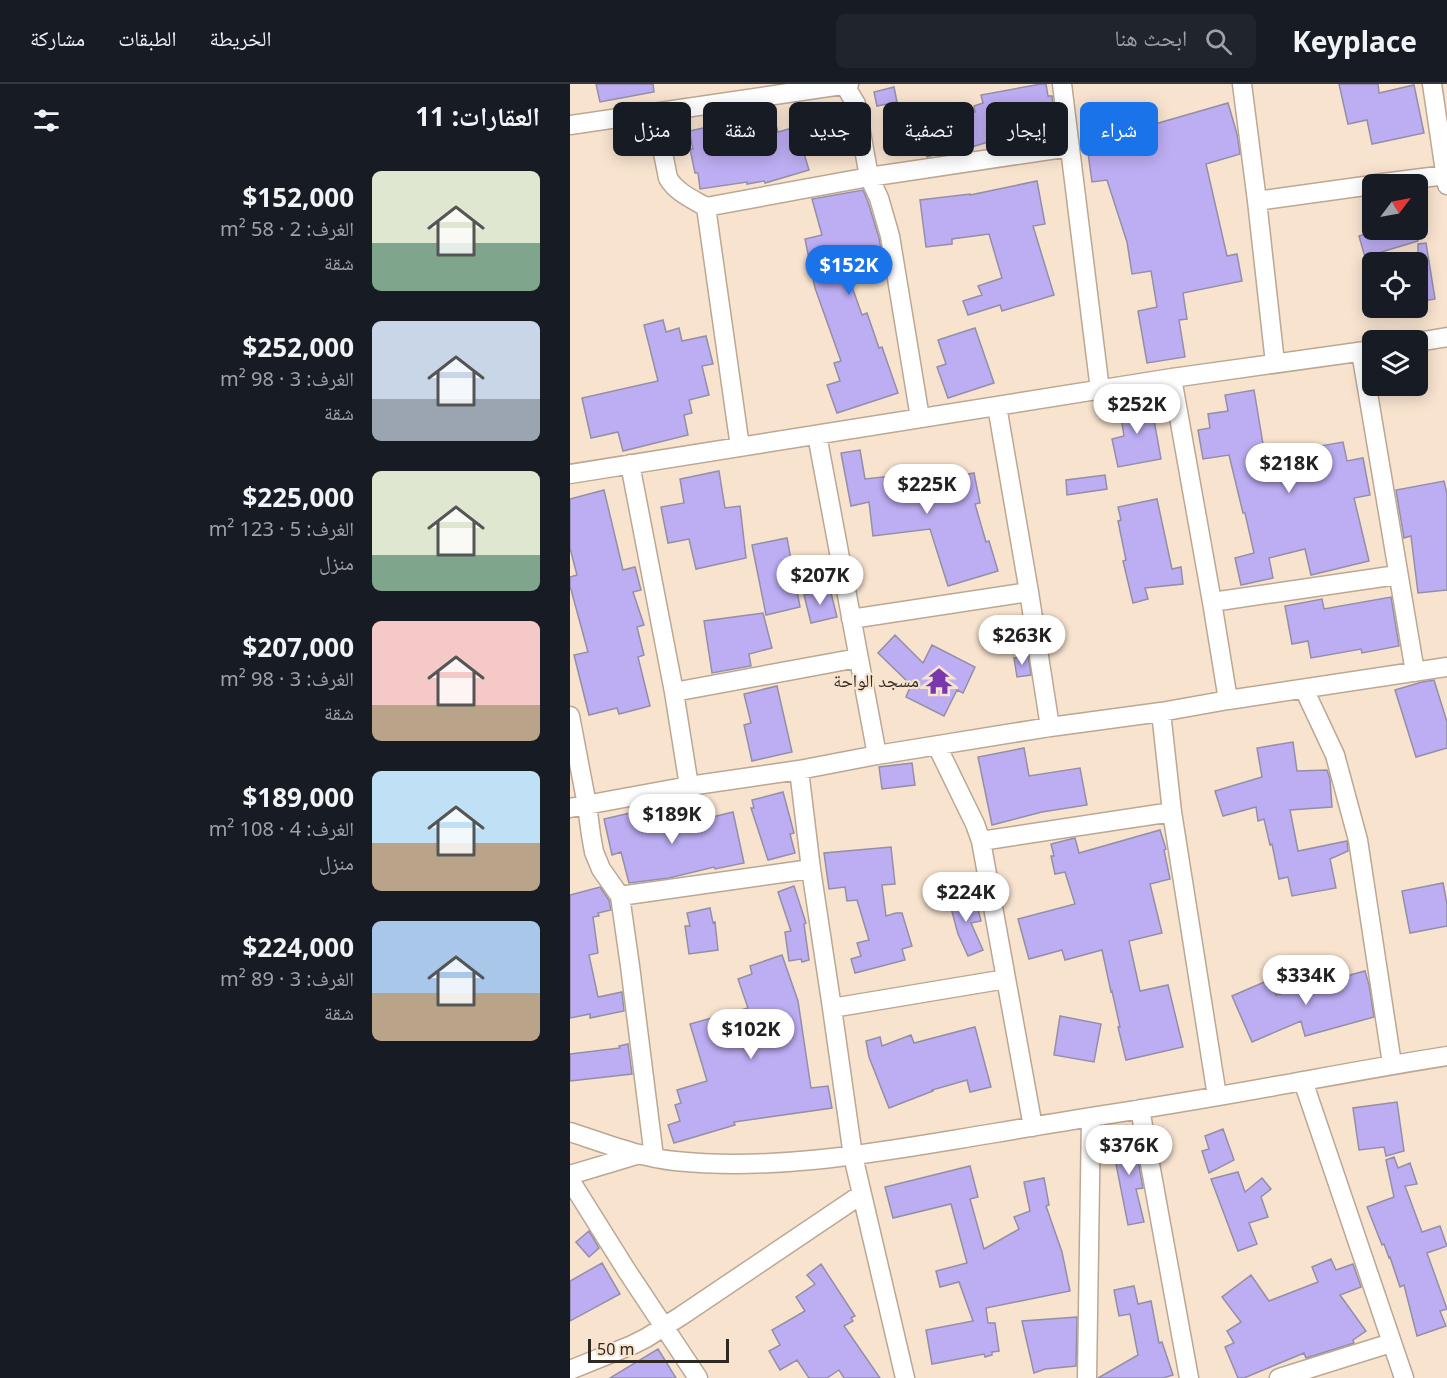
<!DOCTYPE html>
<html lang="ar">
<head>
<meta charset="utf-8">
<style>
  :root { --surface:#171b24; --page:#20242c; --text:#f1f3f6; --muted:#9ea1a6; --line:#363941; --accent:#1a73e8 }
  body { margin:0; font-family:"Noto Sans","Noto Naskh Arabic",sans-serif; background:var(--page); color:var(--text); direction:rtl; height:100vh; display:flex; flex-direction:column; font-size:22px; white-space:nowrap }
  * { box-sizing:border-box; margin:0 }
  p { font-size:20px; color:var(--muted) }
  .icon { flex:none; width:33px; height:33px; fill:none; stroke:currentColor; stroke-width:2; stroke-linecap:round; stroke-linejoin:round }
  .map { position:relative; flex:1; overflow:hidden; direction:ltr }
  .panel { display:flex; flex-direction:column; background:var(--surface); width:570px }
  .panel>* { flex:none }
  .guide { position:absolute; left:18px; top:18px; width:570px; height:54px; direction:rtl; display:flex; gap:12px }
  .needle { width:39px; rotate:58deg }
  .tools { position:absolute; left:792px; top:90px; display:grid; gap:12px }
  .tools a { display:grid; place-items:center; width:66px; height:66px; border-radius:9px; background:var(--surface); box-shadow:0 3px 15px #0003; font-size:30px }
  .scale { position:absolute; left:18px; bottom:15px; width:141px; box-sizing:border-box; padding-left:6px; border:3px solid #302921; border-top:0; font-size:16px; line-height:21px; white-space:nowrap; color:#302921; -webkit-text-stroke:4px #f8e3cf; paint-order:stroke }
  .price { position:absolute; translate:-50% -51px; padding:0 14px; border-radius:21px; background:#fff; color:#222; font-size:20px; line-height:39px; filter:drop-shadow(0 2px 3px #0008) }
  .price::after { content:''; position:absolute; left:50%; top:36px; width:18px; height:14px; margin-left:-9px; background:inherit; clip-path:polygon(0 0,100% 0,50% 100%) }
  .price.current { background:var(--accent); color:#fff }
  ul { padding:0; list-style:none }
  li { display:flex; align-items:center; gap:18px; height:150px; padding:0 30px }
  li span { display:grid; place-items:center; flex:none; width:168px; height:120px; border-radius:9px; color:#555 }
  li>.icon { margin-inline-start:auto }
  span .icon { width:72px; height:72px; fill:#fffc; stroke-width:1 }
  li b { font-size:26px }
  h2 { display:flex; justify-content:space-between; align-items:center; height:72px; padding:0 30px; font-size:26px }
  .pill { padding:0 21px; border-radius:9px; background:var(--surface); box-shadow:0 3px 15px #0003; font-size:21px; line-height:54px }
  .pill.current { background:var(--accent); color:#fff }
  header { display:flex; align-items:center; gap:36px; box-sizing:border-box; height:84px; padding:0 30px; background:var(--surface); border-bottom:2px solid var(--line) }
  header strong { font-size:28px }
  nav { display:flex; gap:33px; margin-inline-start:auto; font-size:21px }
  .search { width:420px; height:54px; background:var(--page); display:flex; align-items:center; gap:15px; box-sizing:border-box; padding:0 21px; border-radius:9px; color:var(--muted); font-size:22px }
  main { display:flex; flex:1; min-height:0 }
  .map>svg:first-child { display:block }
  .building { fill:#bdadf3; stroke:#938fa7; stroke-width:1.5 }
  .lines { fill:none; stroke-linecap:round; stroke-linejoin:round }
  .minor-casing { stroke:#bba793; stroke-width:21 }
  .minor { stroke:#fff; stroke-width:18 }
  .labels { text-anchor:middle; stroke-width:4.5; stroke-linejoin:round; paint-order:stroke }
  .poi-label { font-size:18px; fill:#302921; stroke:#f8e3cf; text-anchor:end }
</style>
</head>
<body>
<header>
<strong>Keyplace</strong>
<div class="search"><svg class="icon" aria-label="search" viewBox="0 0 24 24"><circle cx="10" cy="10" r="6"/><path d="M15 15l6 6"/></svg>ابحث هنا</div>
<nav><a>الخريطة</a><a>الطبقات</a><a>مشاركة</a></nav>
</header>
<main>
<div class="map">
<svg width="877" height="1294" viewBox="0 0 877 1294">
  <rect width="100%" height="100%" fill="#f8e3cf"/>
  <path class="building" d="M26 0H83L84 8 30 18Z
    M471 0H476L478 12H482L487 51 470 55 471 56 433 62 431 54 389 67 388 63 357 73 349 51 381 40 380 36 405 28 404 22 413 19 411 11Z
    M769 0H808L809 9 844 1 854 49 802 60 797 36 778 40Z
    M324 3 327 18 307 22 304 8Z
    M658 19 667 50 670 70 636 80 657 172 667 170 672 197 613 209 617 235 609 236 615 273 577 279 568 227 587 223 581 187 562 190 557 158 537 96 522 98 518 69 534 67 530 42 569 36 571 44Z
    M203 31 208 48 226 43 239 86 195 99 194 97 177 100V98L130 105 128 89H125L120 65H123L119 47 152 40 153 47Z
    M467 97 475 140 463 142 484 211 432 227 430 221 398 231 393 217 412 211 408 202 432 194 419 150 382 155V160L356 163 350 116 400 110V111Z
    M293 106 298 118 309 154 315 190 280 197 292 231 297 229 309 264 312 263 328 309 267 329 257 301 270 297 264 279 271 277 245 204 235 155 252 151 242 115Z
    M802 146H844L848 157 795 173 789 152 803 148Z
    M856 159 865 215 848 218V160Z
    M93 236 96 248 109 244 112 257 136 252 143 280 132 282 139 311 119 316 122 329 114 331 118 351 53 367 48 348 21 354 12 314 88 297 74 241Z
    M405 244 424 299 378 314 367 283 376 280 368 256Z
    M684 306 695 372 773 358 777 377 793 374 800 411 784 414 799 477 741 491 735 465 699 474 703 494 671 501 665 474 684 469 675 429H673L659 371 633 375 628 346 640 344 638 330 658 327 655 311Z
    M580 314 591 375 548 383 542 355 554 352 549 320Z
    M290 366 295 395 350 389 352 399 404 389 410 419 405 420 416 458 419 457 428 487 378 502 360 445 303 452 299 418 281 422 271 369Z
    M149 387 155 424 170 422 176 474 126 485 119 455 98 459 91 423 114 419 110 395Z
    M535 391 537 405 497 411 496 396Z
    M874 397 877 410V506L848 509 841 452 834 454 826 406Z
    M34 406 53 486 65 483 71 506 63 508 74 541 67 543 74 571 68 573 80 622 49 630 47 624 19 631 4 571 18 568 0 502V493L7 491 0 464V415Z
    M587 415 602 485 611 483 613 500 575 504 578 515 563 519 553 477 556 476 548 437 551 436 548 423Z
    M217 454 230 523 196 531 182 461Z
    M260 505 267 533 241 539 234 511Z
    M821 513 829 562 792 569 791 565 741 574 738 557 722 560 715 522 752 515 754 525Z
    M193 529 202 564 179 570 181 582 142 589 134 537Z
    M325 551 353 579 362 561 405 583 393 609 387 606 374 632 336 613 341 601 308 569Z
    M458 572 461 591 447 593 444 574Z
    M864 596 877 638V664L846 673 825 606 852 598Z
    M207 602 222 668 182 677 174 641 181 639 174 610Z
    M723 658 727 687 757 686 760 695 762 723 720 726 728 767 777 757 778 767 760 775 766 804 722 812 718 793 709 795 702 760 700 761 694 735 688 737 686 723 653 732 645 707 692 693 687 664Z
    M454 664 459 692 510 684 517 721 472 728 422 741 408 673Z
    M342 679 345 701 312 705 309 683Z
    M213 708 224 749 220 750 225 769 198 776 181 724H184L182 716Z
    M86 723 90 741 109 737 110 741 163 728 174 779 145 785 144 783 99 794 59 799 51 768 42 771 34 735Z
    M590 746 596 765 594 766 600 795 580 800 592 849 559 857 570 907 598 901 613 963 556 976 548 943H550L542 907 541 908 532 866 495 876 492 866 459 875 448 835 505 820 495 788 485 790 481 772H484L481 760 505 754 509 769Z
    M321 763 325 800 312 801 316 832 326 829H332L342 862 332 865 335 876 285 889 281 875 291 872 287 859 299 856 287 816 277 817 275 803 259 805 254 769Z
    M873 799 877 820V842L840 849 832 807Z
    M224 802 236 839 234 840 239 876 232 878 231 875 219 877 215 848 221 847 208 808Z
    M30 803 39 816 41 826 28 829 29 832 23 833 28 869 19 871 28 913 52 908 54 927 20 934V930L0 934V811Z
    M385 806 392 821 406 818 411 837 401 839 413 866 398 872 388 850 377 809Z
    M140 824 143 839 145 838 148 866 119 870 115 842H120L117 829Z
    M212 871 228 917 241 1004 258 1002 262 1024 164 1038 165 1041 104 1059 98 1041 110 1037 105 1021 111 1019 107 1006 137 997 120 940 178 924 168 895 182 890 180 882Z
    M795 887 799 901 804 933 735 952 731 937 682 958 662 912 699 896 706 911Z
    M490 932 531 940 524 978 484 971Z
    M405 943 421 1003 400 1008 397 996 362 1006 363 1007 319 1024 299 973 296 957 310 953 312 962 341 951 344 959Z
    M58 960 62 990 0 997V970L50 964 49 962Z
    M827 1018 834 1067 816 1072 814 1063 789 1066 783 1024Z
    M653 1045 664 1076 639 1089 632 1067 639 1065 635 1052Z
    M563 1049 573 1104 566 1105 574 1138 558 1141 546 1080 547 1079 543 1052Z
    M824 1073 828 1084 840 1079 847 1100 835 1102 852 1148 870 1142 877 1162 857 1169 877 1225 870 1227 876 1242 847 1252 834 1201 830 1203 820 1173 819 1174 814 1160 812 1161 797 1123 824 1113 816 1076Z
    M400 1082 408 1113 400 1115 414 1165 449 1145 444 1133 460 1127 454 1098 474 1094 479 1121 476 1122 492 1168 500 1207 416 1224 418 1239H425L429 1267 422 1268V1271L415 1273 414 1270 362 1280 356 1246 403 1237 389 1198 370 1203 366 1187 397 1179 381 1120 323 1134 315 1103Z
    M668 1088 675 1108 692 1094 701 1105 691 1113 698 1133 679 1139 687 1160 668 1167 641 1095Z
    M19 1147 29 1164 19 1173 6 1158Z
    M761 1175 766 1186 783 1180 791 1203 770 1211 796 1247 783 1256 784 1259 736 1274 734 1269 674 1294H668L655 1263 664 1259 657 1247 671 1238 652 1213 681 1191 699 1217 748 1198 742 1183Z
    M32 1179 50 1210 0 1237V1197Z
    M251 1180 285 1232 281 1234 283 1237 274 1242 310 1294H274L269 1286 257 1294H239L227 1276 210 1286 199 1267 210 1261 202 1246 235 1227 226 1213 245 1200 237 1191Z
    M564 1202 568 1220 581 1217 589 1259 592 1258 603 1291 593 1294H528L568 1271 560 1230 549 1232 544 1206Z
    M507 1233 506 1282 475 1285 464 1289 452 1237Z
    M88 1265 106 1294H40Z"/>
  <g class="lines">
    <defs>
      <path id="minor" d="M274 0 286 20 299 93 309 114 320 152 350 334
        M492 0 530 306
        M672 0 687 117 705 279
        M862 0 877 101
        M85 29 98 94C106 108 122 115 136 123L299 93 500 63
        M0 41 279 0
        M805 100 876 91
        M687 117 802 101
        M136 123 170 363
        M848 258 877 253
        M791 268 845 588
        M602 294 642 518 658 616
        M427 322 459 508 480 643
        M247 351 307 671
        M60 380 104 608 119 702
        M0 390 602 294 802 266
        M642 518 827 491
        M281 535 459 508
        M734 605 765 671 788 756 822 980
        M104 608 288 574
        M591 628 602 728 647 1012
        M0 632 17 721 21 751 24 768 31 785 50 812 60 882 84 1073
        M367 662 405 740 411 757
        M229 686 241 785 262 924 436 895
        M0 724 119 702 229 686 307 671 480 643 591 628 658 616 877 583
        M50 812 241 785
        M262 924 283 1072 335 1294
        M733 997 834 1294
        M570 1025 619 1294
        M463 1043 411 757 602 728
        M0 1048C34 1059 69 1073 105 1077 213 1088 319 1066 425 1049 500 1036 575 1025 649 1012 725 999 801 984 877 972
        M0 1091 70 1070
        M0 1096 57 1187 128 1294
        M0 1286 62 1261 76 1254 111 1232 292 1110
        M517 1294 521 1033
        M709 1294 821 1259"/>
    </defs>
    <use href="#minor" class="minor-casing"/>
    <use href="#minor" class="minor"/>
  </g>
  <defs>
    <symbol id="temple-bare" viewBox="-9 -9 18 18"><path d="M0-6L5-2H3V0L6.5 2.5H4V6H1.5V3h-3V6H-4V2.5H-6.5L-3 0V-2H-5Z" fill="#7939ad" stroke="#f8e3cf" stroke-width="2.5" paint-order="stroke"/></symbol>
  </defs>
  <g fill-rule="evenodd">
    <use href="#temple-bare" x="350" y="578" width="38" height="38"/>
  </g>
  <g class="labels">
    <g class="poi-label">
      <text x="349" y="603">مسجد الواحة</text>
    </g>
  </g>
</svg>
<div class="tools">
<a><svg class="needle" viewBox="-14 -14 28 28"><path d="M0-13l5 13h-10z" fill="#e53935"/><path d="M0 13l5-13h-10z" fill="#9ea1a6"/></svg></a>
<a><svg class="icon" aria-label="locate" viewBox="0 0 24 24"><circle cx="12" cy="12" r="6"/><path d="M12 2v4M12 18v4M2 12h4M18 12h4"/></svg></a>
<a><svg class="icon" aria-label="layers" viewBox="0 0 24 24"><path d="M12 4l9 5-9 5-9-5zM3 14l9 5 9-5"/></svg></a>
</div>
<div class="scale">50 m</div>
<b class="price current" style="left:279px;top:212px">$152K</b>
<b class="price" style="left:567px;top:351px">$252K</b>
<b class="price" style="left:719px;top:410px">$218K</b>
<b class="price" style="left:357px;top:431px">$225K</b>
<b class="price" style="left:250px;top:522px">$207K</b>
<b class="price" style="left:452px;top:582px">$263K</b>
<b class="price" style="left:102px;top:761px">$189K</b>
<b class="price" style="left:396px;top:839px">$224K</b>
<b class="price" style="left:736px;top:922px">$334K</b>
<b class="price" style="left:181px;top:976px">$102K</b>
<b class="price" style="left:559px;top:1092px">$376K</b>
<div class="guide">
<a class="pill current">شراء</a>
<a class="pill">إيجار</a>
<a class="pill">تصفية</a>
<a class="pill">جديد</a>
<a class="pill">شقة</a>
<a class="pill">منزل</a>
</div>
</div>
<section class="panel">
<h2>العقارات: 11<svg class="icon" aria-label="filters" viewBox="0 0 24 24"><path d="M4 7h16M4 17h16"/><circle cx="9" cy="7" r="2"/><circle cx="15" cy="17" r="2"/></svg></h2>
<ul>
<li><span style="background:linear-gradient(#dfe7d0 60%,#7fa58c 0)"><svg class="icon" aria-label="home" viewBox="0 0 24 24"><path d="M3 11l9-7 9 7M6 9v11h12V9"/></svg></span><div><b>$152,000</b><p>الغرف: 2 · 58 m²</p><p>شقة</p></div></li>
<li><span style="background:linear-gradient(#c9d6e8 65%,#9aa5b1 0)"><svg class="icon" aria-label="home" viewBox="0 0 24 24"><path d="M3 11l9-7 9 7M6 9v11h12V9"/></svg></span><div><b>$252,000</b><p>الغرف: 3 · 98 m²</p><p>شقة</p></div></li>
<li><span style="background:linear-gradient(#dfe7d0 70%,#7fa58c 0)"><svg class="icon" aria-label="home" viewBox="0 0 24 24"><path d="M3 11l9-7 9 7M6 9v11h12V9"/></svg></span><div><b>$225,000</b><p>الغرف: 5 · 123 m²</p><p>منزل</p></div></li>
<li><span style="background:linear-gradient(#f6c9c9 70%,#b9a48a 0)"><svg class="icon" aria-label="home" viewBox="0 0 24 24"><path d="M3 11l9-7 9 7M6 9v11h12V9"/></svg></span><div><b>$207,000</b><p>الغرف: 3 · 98 m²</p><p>شقة</p></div></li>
<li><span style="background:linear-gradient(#bfe0f5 60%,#b9a48a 0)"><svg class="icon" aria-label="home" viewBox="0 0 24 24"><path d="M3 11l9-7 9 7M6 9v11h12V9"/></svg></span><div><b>$189,000</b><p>الغرف: 4 · 108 m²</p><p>منزل</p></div></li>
<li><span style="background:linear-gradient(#a9c7e8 60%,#b9a48a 0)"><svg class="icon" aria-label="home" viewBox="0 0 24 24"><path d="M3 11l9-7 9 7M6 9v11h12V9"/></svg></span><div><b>$224,000</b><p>الغرف: 3 · 89 m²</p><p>شقة</p></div></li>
</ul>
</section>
</main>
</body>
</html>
